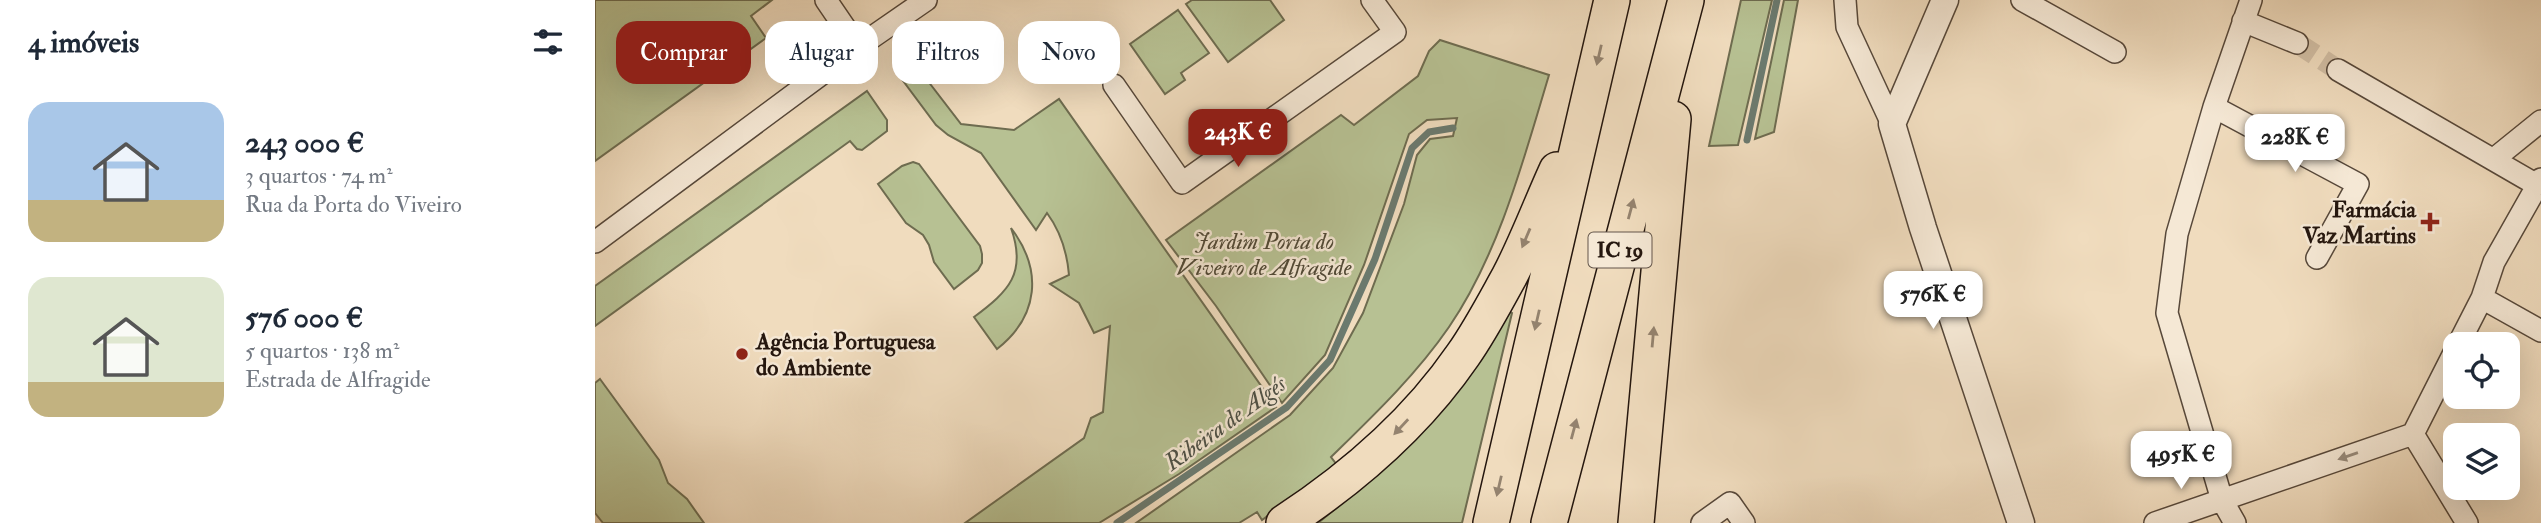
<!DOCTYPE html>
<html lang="pt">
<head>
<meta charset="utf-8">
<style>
  :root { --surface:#fff; --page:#f2f2f3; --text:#1f2937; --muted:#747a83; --accent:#8f2418 }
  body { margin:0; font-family:"IM FELL Double Pica",serif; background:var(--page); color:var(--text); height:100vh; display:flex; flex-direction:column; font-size:26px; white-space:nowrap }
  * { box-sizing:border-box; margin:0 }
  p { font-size:23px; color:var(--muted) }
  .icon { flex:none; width:38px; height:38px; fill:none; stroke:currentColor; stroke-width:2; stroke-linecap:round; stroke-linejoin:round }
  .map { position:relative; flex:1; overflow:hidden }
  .sheet { display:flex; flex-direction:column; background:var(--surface); width:595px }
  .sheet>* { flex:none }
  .guide { position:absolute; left:21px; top:21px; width:665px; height:63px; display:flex; gap:14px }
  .fabs { position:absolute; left:1848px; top:332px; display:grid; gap:14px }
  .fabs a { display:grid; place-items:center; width:77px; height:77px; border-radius:14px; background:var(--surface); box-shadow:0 7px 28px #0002; font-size:35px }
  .price { position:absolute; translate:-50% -60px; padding:0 16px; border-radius:14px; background:#fff; color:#222; font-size:23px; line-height:46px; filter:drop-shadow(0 2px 4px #0008) }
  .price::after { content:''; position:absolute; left:50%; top:42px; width:21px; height:16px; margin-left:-10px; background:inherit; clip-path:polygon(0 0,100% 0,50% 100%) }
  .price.on { background:var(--accent); color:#fff }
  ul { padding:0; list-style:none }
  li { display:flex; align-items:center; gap:21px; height:175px; padding:0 28px }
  li span { display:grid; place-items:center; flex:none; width:196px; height:140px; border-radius:21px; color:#555 }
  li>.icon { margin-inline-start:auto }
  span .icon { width:84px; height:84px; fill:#fffc; stroke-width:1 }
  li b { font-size:30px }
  h2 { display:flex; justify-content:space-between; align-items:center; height:84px; padding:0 28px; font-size:30px }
  .tag { padding:0 24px; border-radius:21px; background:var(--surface); box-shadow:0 7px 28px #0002; font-size:24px; line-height:63px }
  .tag.on { background:var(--accent); color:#fff }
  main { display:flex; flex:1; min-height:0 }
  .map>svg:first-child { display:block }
  .green { fill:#b7c193; stroke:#6e6c50; stroke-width:2 }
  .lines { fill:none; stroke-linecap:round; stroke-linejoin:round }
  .stream { stroke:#6b7a6f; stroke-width:7 }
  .minor-tunnel { stroke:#d1bea4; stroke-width:21; stroke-dasharray:21 10; stroke-linecap:butt }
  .minor-casing { stroke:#57483a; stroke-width:24 }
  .tertiary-casing { stroke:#57483a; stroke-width:29 }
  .trunk-casing { stroke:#24160e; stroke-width:38 }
  .minor { stroke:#f5e8d5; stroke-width:21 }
  .tertiary { stroke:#f5e8d5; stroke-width:26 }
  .trunk { stroke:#f0dcbe; stroke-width:35 }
  .oneway { fill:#94836f }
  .oneway2 { fill:#978a7b }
  .poi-dot { fill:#8f2418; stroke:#f5e8d5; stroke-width:2.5 }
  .labels { text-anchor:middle; stroke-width:5; stroke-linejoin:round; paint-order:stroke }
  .shield { fill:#f5e8d5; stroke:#63554a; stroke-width:2 }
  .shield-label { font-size:21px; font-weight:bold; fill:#24160e }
  .poi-label { font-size:23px; font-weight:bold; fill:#24160e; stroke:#f5e8d5; text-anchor:end }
  .park-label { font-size:23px; font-style:italic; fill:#504936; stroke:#f5e8d5 }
  .water-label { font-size:24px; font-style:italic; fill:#4d5046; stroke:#f5e8d5 }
</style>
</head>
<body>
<main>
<section class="sheet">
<h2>4 imóveis<svg class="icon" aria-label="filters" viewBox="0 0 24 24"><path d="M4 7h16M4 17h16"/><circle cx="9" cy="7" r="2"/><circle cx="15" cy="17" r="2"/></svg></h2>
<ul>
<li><span style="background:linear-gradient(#a9c7e8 70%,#c2b280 0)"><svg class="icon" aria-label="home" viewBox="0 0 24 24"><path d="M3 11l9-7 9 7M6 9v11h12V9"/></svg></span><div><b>243 000 €</b><p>3 quartos · 74 m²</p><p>Rua da Porta do Viveiro</p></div></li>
<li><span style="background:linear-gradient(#dfe7d0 75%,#c2b280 0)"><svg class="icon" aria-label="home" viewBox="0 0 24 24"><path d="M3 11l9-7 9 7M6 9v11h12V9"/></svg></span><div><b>576 000 €</b><p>5 quartos · 138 m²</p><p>Estrada de Alfragide</p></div></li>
</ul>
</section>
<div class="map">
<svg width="1946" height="523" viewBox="0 0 1946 523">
  <rect width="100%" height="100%" fill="#f0dcbe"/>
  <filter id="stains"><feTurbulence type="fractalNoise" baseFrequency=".00286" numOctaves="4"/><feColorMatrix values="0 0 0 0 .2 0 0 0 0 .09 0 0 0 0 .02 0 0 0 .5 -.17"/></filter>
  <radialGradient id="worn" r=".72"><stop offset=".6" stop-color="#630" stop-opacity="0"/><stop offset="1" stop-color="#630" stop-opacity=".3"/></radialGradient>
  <path class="green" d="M0 0H177L156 16 171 38 0 161Z
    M597 0H675L689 20 633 62 591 4Z
    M1146 0H1177L1143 145 1114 146Z
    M1189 0H1203L1179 132 1160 139Z
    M583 10 614 53 586 73 590 80 570 94 535 44Z
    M845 40 954 75C929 158 904 254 854 327 821 375 778 416 736 457L742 465 667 520 662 512 644 523H541L695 415 738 368 768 313 809 204 822 155 835 139 858 136 862 118 832 120 814 134 769 265 730 355 687 403 621 306 571 240 746 115 759 125 823 76 834 51Z
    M316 59 366 124 419 130 464 99 681 407 584 474 504 523H370L489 438 496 418 508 412 515 326 499 333 484 303 455 284 474 275C472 251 466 232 452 213L441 230 386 153 353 135 341 125 300 70Z
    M272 91 292 120V131L267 150 262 149 255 141 0 326V286Z
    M318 162 324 164 385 246 387 254V263L383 270 359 289 339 262 334 245 328 235 311 223 283 184 307 166Z
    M416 228C448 270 444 316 402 349L379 317C414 291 432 273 416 228Z
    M911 310 917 313 867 523H723L780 476Z
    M5 379 64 460 73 483 92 499 109 523H8L0 513V383Z"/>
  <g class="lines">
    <path class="stream" d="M1152 140 1182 0
      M522 523 692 407 735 360 780 259 817 148 834 132 858 128"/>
    <path class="minor-tunnel" d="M1702 43 1743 70"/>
    <defs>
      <path id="minor" d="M231 0 263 47
        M1250 0 1252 27 1297 124
        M1427 0 1520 52
        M1648 21 1702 43
        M1743 70 1942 185
        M519 85 587 183 800 32 777 0
        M1619 107 1763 184 1722 258
        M1899 159 1946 121
        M0 242 263 47 331 0
        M1887 298 1946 331
        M1863 345 1887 298 1899 262 1946 179
        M1818 434 1872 523
        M1818 434 1860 351
        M1107 523 1135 503 1149 523
        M1560 523 1818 434
        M1640 523 1627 500 1572 313 1582 234 1619 107 1656 0"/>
      <path id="tertiary" d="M1350 0 1297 124 1328 228 1426 523"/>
      <path id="trunk" d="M689 523C756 479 822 422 868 355 885 331 899 304 914 277 932 243 946 205 962 170
        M896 523 1017 0
        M954 523 1091 0
        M1041 523 1078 119"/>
    </defs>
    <use href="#minor" class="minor-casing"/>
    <use href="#tertiary" class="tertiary-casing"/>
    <use href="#trunk" class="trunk-casing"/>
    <use href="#minor" class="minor"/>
    <use href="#tertiary" class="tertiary"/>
    <use href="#trunk" class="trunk"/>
  </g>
  <defs><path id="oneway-solid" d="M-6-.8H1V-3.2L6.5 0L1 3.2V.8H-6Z" transform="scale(1.75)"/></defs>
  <g class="oneway">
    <use href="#oneway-solid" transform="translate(1004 55) rotate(103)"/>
    <use href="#oneway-solid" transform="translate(1036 209) rotate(-75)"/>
    <use href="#oneway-solid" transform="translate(931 238) rotate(113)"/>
    <use href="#oneway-solid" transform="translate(942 320) rotate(103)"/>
    <use href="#oneway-solid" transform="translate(1058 337) rotate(-85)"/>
    <use href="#oneway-solid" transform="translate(806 427) rotate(133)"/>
    <use href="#oneway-solid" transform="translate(979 429) rotate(-75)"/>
    <use href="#oneway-solid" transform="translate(904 486) rotate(103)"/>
  </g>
  <use class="oneway2" href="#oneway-solid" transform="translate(1753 456) rotate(161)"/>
  <g class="poi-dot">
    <path d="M1831.5 211.5h7v7h7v7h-7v7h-7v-7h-7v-7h7z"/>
    <circle cx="147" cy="354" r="7"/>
  </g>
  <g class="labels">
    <rect class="shield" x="993.5" y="232.5" width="63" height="35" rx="5"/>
    <g class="shield-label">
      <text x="1025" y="257">IC 19</text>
    </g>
    <g class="poi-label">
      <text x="1821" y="217">Farmácia<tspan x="1821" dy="26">Vaz Martins</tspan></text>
      <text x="161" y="349" text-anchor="start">Agência Portuguesa<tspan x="161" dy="26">do Ambiente</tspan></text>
    </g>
    <g class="park-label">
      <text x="669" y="249">Jardim Porta do<tspan x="669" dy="26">Viveiro de Alfragide</tspan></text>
    </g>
    <g class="water-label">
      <text transform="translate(630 423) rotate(-36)" y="8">Ribeira de Algés</text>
    </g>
  </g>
  <rect width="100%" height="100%" filter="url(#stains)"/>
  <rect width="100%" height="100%" fill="url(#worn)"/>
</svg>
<div class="fabs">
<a><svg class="icon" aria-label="locate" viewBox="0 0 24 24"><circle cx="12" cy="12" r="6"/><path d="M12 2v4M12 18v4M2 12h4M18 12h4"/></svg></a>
<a><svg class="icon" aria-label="layers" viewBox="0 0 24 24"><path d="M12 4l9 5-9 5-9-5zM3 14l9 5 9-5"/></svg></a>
</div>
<b class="price on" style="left:643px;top:169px">243K €</b>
<b class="price" style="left:1700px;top:174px">228K €</b>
<b class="price" style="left:1338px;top:331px">576K €</b>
<b class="price" style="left:1586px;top:491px">495K €</b>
<div class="guide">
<a class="tag on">Comprar</a>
<a class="tag">Alugar</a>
<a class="tag">Filtros</a>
<a class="tag">Novo</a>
</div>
</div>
</main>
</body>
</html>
